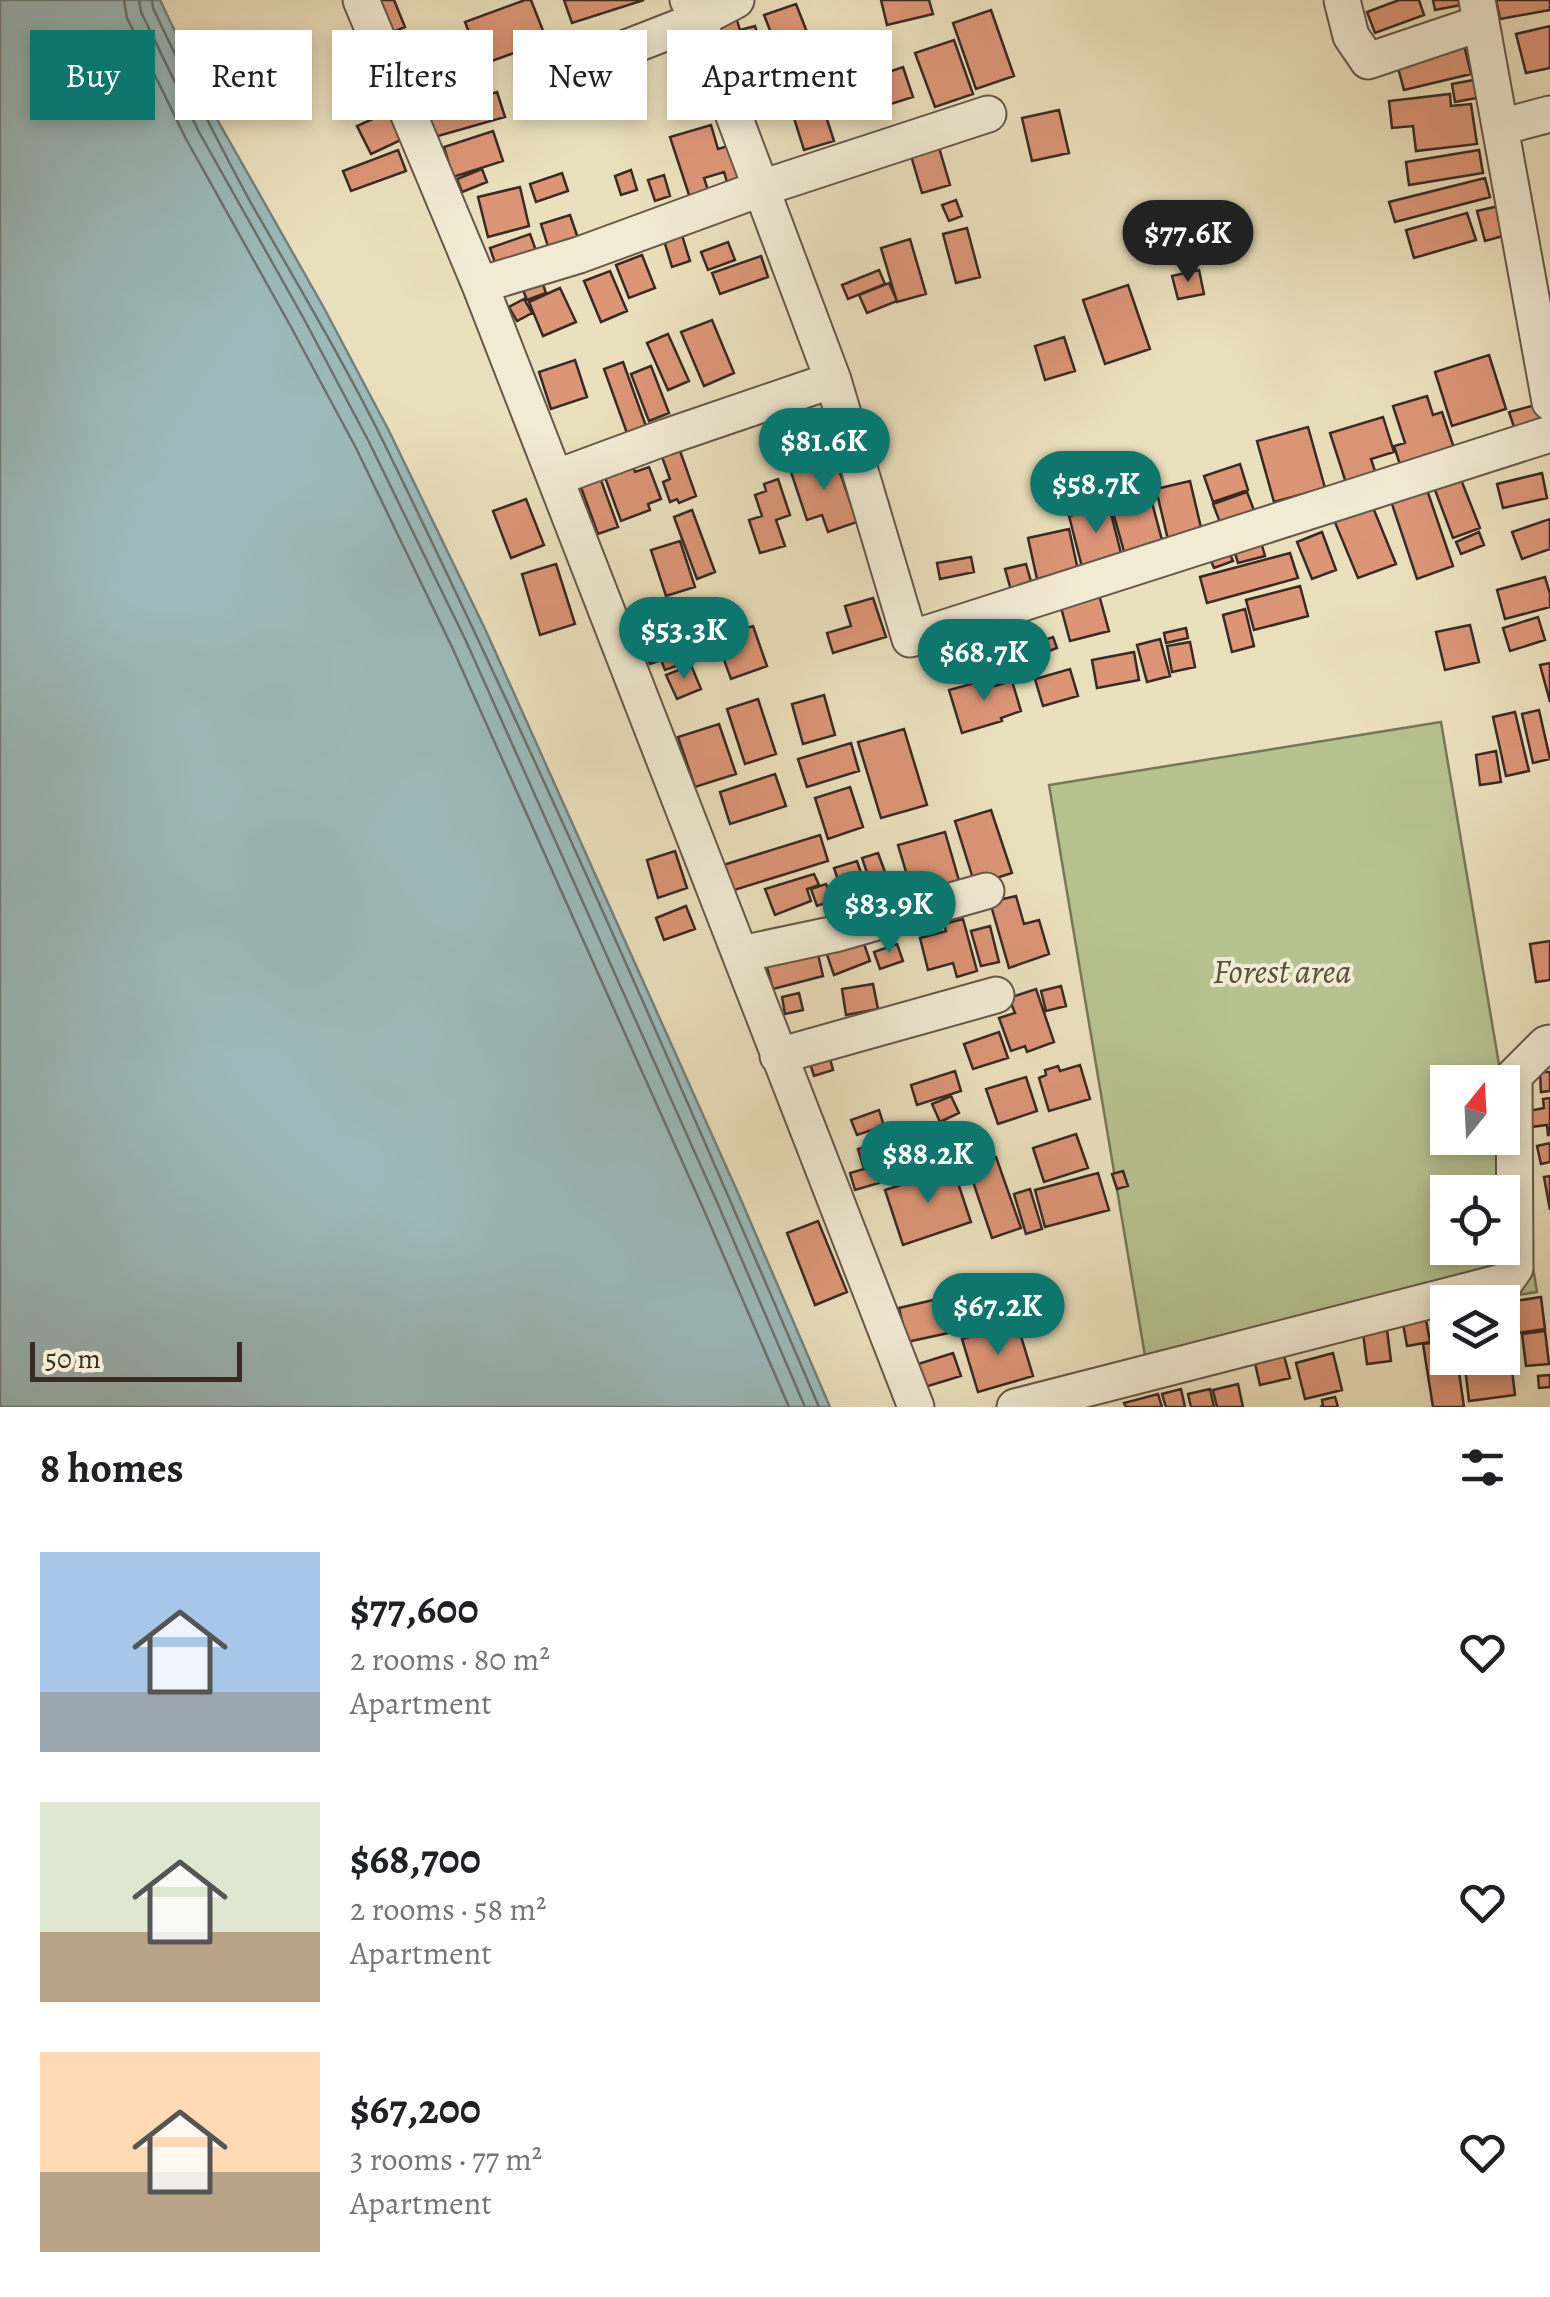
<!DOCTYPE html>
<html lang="en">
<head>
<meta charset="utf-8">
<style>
  :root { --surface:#fff; --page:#f6f6f6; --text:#202124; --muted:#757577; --accent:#0f766e }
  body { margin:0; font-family:Alegreya,serif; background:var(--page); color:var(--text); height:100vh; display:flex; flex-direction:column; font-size:38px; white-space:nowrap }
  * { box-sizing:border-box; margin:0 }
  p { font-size:32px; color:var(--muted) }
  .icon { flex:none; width:55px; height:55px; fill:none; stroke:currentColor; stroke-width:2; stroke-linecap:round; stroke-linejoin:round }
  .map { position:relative; height:1407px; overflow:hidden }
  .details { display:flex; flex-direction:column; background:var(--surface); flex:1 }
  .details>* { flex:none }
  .hud { position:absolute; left:30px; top:30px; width:1000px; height:90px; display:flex; gap:20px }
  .needle { width:65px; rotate:18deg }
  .fabs { position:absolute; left:1430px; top:1065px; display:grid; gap:20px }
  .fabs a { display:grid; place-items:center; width:90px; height:90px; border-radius:0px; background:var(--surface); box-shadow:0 5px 15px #0003; font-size:50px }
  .scale { position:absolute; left:30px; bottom:25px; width:212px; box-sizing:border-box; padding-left:10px; border:5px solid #392a23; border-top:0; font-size:28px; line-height:35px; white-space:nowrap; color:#392a23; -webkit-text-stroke:8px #f2ebd4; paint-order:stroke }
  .price { position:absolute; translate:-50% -85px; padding:0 22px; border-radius:35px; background:var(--accent); color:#fff; font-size:32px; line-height:65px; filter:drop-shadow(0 2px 5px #0008) }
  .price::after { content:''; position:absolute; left:50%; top:60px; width:30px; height:22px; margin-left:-15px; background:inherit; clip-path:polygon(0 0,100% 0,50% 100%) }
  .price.on { background:#222; color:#fff }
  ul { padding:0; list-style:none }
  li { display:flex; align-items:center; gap:30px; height:250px; padding:0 40px }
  li span { display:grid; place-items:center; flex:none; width:280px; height:200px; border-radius:0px; color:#555 }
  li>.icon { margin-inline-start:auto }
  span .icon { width:120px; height:120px; fill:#fffc; stroke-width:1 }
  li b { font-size:42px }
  h2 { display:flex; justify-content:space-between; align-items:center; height:120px; padding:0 40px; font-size:42px }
  .tag { padding:0 35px; border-radius:0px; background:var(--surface); box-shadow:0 5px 15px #0003; font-size:35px; line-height:90px }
  .tag.on { background:var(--accent); color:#fff }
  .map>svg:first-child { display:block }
  .green { fill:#b7c291; stroke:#78765a; stroke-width:2.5; fill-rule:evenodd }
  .water { fill:#9cbabb; stroke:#74807e; stroke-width:2.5 }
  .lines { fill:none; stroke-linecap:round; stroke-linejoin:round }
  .shore { stroke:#6a726f; stroke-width:2.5 }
  .building { fill:#dc9577; stroke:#392a23; stroke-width:2.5 }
  .minor-casing { stroke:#66584a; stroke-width:39 }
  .minor { stroke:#f2ebd4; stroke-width:35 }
  .labels { text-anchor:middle; stroke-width:8; stroke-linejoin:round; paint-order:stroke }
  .park-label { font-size:35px; font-style:italic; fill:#58503e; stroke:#f2ebd4 }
</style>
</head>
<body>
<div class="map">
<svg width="1550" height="1407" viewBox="0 0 1550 1407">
  <rect width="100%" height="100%" fill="#ebe0bd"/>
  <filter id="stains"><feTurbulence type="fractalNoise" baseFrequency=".002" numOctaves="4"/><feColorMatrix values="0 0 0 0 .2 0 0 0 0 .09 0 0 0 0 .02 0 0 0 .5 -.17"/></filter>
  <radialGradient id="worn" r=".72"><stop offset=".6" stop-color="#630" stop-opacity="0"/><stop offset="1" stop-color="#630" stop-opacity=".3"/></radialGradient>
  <path class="green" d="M1441 722 1502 1082H1448V1138H1502L1503 1085 1537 1292 1145 1356 1049 785ZM1448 1192H1502V1248H1448Z"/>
  <path class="water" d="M0 0H160L218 121 324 308 389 431 486 631 738 1193 830 1407H0Z"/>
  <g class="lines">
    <path class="shore" d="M124 0 127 18 186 139 291 327 356 448 452 647 703 1208 789 1407
      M139 0 141 12 199 132 304 319 369 442 466 641 717 1202 805 1407
      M152 0 153 8C184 74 216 139 251 203 296 282 343 360 383 441 538 758 680 1082 819 1407"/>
  </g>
  <path class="building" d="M369 0H394L405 27 383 36Z
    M525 0H531L547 41 481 65 465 22Z
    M564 0H644L572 23Z
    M881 0H929L933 14 887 25Z
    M1399 0H1419L1424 15 1375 33 1367 12Z
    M1433 0H1460L1461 5 1435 10Z
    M1496 0H1550V10L1500 19Z
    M796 4 814 50 782 61 764 15Z
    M991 10 1014 76 976 89 953 23Z
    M735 14 740 30 755 26 762 47 725 58 713 22Z
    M1550 26V68L1526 73 1516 34Z
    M460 32 472 73 409 92 396 51Z
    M1462 37 1471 74 1404 90 1394 53Z
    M954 40 973 94 935 107 915 53Z
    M903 67 913 97 878 108 868 79Z
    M812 73 834 141 804 150 783 83Z
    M1484 78 1487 96 1455 102 1452 84Z
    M497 92 505 117 431 138 423 113Z
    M1450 94 1451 106 1471 104 1477 144 1416 151 1413 126 1392 128 1389 101Z
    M1059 110 1069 153 1032 161 1022 118Z
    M388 112 401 140 371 154 357 126Z
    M711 125 718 149 735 144 748 187 730 192 724 172 704 178 709 193 690 198 670 137Z
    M493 131 503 161 453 177 444 147Z
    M935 134 950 185 922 193 907 142Z
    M398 150 406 171 351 191 343 171Z
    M1479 150 1483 173 1409 185 1406 162Z
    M482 169 487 182 462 192 457 179Z
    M631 170 637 190 621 195 615 176Z
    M562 173 568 191 536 202 530 184Z
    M664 175 670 196 655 201 648 180Z
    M1485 178 1490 197 1395 222 1389 202Z
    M520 187 529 226 488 237 478 197Z
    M956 200 962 216 949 221 942 205Z
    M1503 205 1510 234 1485 241 1477 211Z
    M1467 213 1476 240 1414 258 1406 230Z
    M570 215 581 247 551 256 541 224Z
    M967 228 980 277 956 283 943 234Z
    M681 232 690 261 672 267 663 237Z
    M530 234 539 259 498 272 490 248Z
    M910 239 926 294 897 302 881 248Z
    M728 242 735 260 708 270 701 252Z
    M642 255 655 288 629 298 616 265Z
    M761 256 768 277 720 294 712 273Z
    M879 270 885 284 848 299 842 285Z
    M1199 270 1204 294 1178 299 1172 276Z
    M610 271 627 311 601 322 584 281Z
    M540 276 546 293 527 300 520 283Z
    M889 283 897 301 867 313 859 295Z
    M1128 285 1150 349 1105 364 1083 300Z
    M560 288 576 322 543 336 529 302Z
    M524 299 532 313 517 321 509 307Z
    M712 320 734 373 704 386 681 332Z
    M668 334 689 381 668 390 647 343Z
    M1064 337 1075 371 1045 380 1035 346Z
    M1489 355 1506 409 1452 426 1435 372Z
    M575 360 587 397 551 409 539 372Z
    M623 362 647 429 628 436 604 369Z
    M651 366 669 413 649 421 631 374Z
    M1427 396 1433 415 1442 412 1454 448 1403 474 1394 446 1405 443 1393 406Z
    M1539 404 1546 427 1517 436 1509 412Z
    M1383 417 1394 452 1371 459 1376 474 1346 483 1330 433Z
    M1308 427 1325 488 1274 502 1257 441Z
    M794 437 800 456 782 461 777 442Z
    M679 448 696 496 679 503 677 499 670 502 663 482 670 479 661 454Z
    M834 455 857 522 828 532 822 515 807 520 790 469Z
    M631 461 635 472 649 467 661 499 648 504 650 510 621 521 603 472Z
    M1240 464 1248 490 1213 502 1204 476Z
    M598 472 618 527 598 534 578 479Z
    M1458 472 1480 528 1453 538 1432 482Z
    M1542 473 1547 498 1503 508 1497 484Z
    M778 479 790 515 776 520 785 546 760 553 749 520 762 516 755 495 766 491 764 484Z
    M1190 481 1203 536 1169 544 1156 489Z
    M1426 487 1453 566 1417 579 1390 498Z
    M1247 492 1255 513 1221 525 1213 504Z
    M1150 495 1163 544 1125 555 1111 505Z
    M526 499 544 545 511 558 493 511Z
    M1372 505 1396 564 1358 578 1334 520Z
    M1109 506 1122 557 1082 567 1069 516Z
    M692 510 715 572 697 579 674 517Z
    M1550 519V549L1522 559 1512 532Z
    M1069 529 1078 570 1037 579 1028 538Z
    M1322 532 1336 570 1312 579 1297 542Z
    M1479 532 1484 545 1461 554 1456 542Z
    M680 541 695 587 666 596 651 550Z
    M1261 542 1265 556 1238 563 1234 550Z
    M1290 553 1298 578 1207 603 1200 577Z
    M1230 554 1233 561 1214 568 1211 561Z
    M971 557 974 572 940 579 937 563Z
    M556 564 575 624 540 635 522 574Z
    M1026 564 1032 585 1011 590 1005 569Z
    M1545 577 1550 594V607L1505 619 1497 590Z
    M1300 586 1308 616 1254 630 1246 600Z
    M1098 591 1109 631 1070 641 1059 600Z
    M873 598 886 637 833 653 827 633 851 626 845 606Z
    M691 607 696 622 680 627 677 620 659 626 657 619Z
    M1245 609 1254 646 1232 652 1223 615Z
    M1538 617 1545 640 1510 651 1503 628Z
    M676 622 690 661 665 670 661 660 650 664 642 643 654 639 651 631Z
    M1470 625 1479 662 1445 670 1436 632Z
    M753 626 767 666 731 679 716 638Z
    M1186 628 1188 638 1166 643 1164 633Z
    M1053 637 1057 648 1033 657 1028 646Z
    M1160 639 1170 676 1147 682 1137 645Z
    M1190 642 1195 667 1172 672 1167 646Z
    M1134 652 1139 680 1097 688 1092 660Z
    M1550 663V702L1540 665Z
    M691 665 701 689 677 699 666 675Z
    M1070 669 1078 696 1043 706 1035 679Z
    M989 679 991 687 1012 681 1021 711 1001 718 1002 721 962 733 949 690Z
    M824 695 835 735 803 744 792 704Z
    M758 699 776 754 745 764 727 709Z
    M1539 710 1550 759 1533 763 1522 714Z
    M1515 712 1529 771 1506 776 1493 717Z
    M719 724 736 774 695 787 678 737Z
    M904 729 927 805 881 818 858 742Z
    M851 743 859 771 807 787 798 759Z
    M1496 751 1501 782 1480 785 1476 755Z
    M775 774 786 806 730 824 720 792Z
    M850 787 863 827 828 839 815 798Z
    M991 810 1012 873 975 885 955 821Z
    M945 832 962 891 916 905 898 845Z
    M820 835 828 861 731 891 723 865Z
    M675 851 687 888 658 898 647 860Z
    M878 853 896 902 879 908 862 858Z
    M857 861 873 909 850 916 834 868Z
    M814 874 819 885 807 889 811 901 775 915 765 889Z
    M826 884 833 900 817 906 811 889Z
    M1016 896 1024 924 1039 920 1049 954 1009 968 990 902Z
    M686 906 695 929 664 940 656 918Z
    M963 919 977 971 957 977 953 963 928 970 920 938 946 931 944 924Z
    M990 926 999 962 981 966 971 931Z
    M861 935 870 961 834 975 825 949Z
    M1550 941V980L1536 982 1530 944Z
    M897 944 903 961 880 969 874 952Z
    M817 950 823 976 773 989 766 964Z
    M873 984 878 1009 846 1015 842 989Z
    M1061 986 1066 1006 1046 1011 1041 991Z
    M1036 989 1054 1042 1027 1052 1025 1046 1011 1051 999 1018 1015 1013 1009 998Z
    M799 993 803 1010 785 1014 782 997Z
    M999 1032 1008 1058 973 1069 964 1044Z
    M828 1051 833 1070 814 1076 808 1057Z
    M1080 1065 1090 1099 1049 1111 1039 1078 1046 1075 1045 1070 1058 1066 1060 1071Z
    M955 1071 961 1091 917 1105 911 1085Z
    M1540 1072H1550V1091L1541 1092Z
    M1026 1077 1037 1111 998 1124 986 1089Z
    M951 1096 959 1113 940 1122 932 1104Z
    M1550 1098V1135H1548L1547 1125 1531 1127 1529 1111 1544 1108 1543 1099Z
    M879 1110 884 1126 857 1135 851 1120Z
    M920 1130 930 1162 879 1176 870 1144Z
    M1076 1134 1088 1168 1044 1182 1033 1148Z
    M1550 1143V1162L1541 1164 1537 1146Z
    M867 1146 879 1183 855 1190 850 1173 864 1169 858 1149Z
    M996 1157 1021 1228 992 1238 968 1167Z
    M953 1168 971 1222 903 1245 885 1190Z
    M1123 1171 1128 1186 1117 1189 1112 1174Z
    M1098 1173 1109 1210 1045 1227 1035 1190Z
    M1550 1176V1210L1544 1177Z
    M1030 1189 1042 1229 1026 1234 1014 1194Z
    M818 1221 847 1292 815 1305 787 1233Z
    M946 1297 953 1332 907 1342 899 1308Z
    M1541 1297 1545 1329 1502 1335V1303Z
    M1425 1314 1430 1342 1407 1346 1402 1318Z
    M1017 1323 1033 1376 978 1392 962 1339Z
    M1387 1330 1391 1361 1367 1364 1363 1333Z
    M1545 1331 1549 1364 1526 1366 1522 1334Z
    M1448 1341V1358H1457L1464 1407H1433L1423 1344Z
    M1283 1352 1290 1378 1260 1385 1254 1359Z
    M953 1353 961 1376 925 1387 918 1364Z
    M1333 1353 1342 1390 1305 1399 1296 1363Z
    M1510 1353 1515 1395 1469 1401 1464 1359 1502 1358V1354Z
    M1550 1375V1387L1539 1388 1538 1376Z
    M1238 1384 1243 1407H1217L1213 1390Z
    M1181 1389 1185 1407H1166L1162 1394Z
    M1210 1389 1214 1407H1191L1188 1394Z
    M1158 1394 1162 1407H1126L1124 1403Z
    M1335 1397 1338 1407H1320L1323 1406 1322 1400Z"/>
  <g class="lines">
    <defs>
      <path id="minor" d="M361 0 480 285 916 1407
        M688 0 698 20 833 380 910 639 1550 434
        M1342 0 1351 36 1368 61 1481 23
        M1477 0 1550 402
        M567 71 698 20 736 0
        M1501 127 1550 114
        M480 285 579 255 762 188 988 114
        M555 478 666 437 833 380
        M741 954 835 934 986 891
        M778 1056 996 995
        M1015 1407 1506 1281 1515 1268 1514 1076 1546 1044 1550 1043"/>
    </defs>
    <use href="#minor" class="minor-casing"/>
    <use href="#minor" class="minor"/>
  </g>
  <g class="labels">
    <g class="park-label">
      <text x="1282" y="983">Forest area</text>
    </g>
  </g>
  <rect width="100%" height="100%" filter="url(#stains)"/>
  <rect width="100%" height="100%" fill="url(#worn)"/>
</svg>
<div class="fabs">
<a><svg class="needle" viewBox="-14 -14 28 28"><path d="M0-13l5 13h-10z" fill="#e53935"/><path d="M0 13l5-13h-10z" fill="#757577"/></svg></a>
<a><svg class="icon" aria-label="locate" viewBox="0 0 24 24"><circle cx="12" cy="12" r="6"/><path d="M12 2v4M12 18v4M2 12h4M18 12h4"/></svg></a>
<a><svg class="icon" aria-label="layers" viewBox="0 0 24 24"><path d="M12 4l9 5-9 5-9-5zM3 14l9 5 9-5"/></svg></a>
</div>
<div class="scale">50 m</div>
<b class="price on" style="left:1188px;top:285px">$77.6K</b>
<b class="price" style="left:824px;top:493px">$81.6K</b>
<b class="price" style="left:1096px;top:536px">$58.7K</b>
<b class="price" style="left:684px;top:682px">$53.3K</b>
<b class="price" style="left:984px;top:704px">$68.7K</b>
<b class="price" style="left:889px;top:956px">$83.9K</b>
<b class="price" style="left:928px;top:1206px">$88.2K</b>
<b class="price" style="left:998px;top:1358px">$67.2K</b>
<div class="hud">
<a class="tag on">Buy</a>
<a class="tag">Rent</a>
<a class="tag">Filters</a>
<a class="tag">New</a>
<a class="tag">Apartment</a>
</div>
</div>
<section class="details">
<h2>8 homes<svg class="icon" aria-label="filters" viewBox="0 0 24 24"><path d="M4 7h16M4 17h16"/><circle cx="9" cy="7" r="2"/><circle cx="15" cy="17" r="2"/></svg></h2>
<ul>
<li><span style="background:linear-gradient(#a9c7e8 70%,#9aa5b1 0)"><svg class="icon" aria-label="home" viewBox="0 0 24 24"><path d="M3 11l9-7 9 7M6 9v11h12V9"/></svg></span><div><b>$77,600</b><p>2 rooms · 80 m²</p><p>Apartment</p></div><svg class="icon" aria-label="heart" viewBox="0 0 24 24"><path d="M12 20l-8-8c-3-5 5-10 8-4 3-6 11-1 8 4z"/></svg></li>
<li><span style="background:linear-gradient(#dfe7d0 65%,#b9a48a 0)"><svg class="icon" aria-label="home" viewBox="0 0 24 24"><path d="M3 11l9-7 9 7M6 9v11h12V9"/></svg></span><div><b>$68,700</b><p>2 rooms · 58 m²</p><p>Apartment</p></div><svg class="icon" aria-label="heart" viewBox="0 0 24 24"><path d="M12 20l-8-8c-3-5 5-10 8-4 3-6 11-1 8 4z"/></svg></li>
<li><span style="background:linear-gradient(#ffd9b3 60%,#b9a48a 0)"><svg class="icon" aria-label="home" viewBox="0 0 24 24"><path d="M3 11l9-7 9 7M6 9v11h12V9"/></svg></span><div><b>$67,200</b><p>3 rooms · 77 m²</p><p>Apartment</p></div><svg class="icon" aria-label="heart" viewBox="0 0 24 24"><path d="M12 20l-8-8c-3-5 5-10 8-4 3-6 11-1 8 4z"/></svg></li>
</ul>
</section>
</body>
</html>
